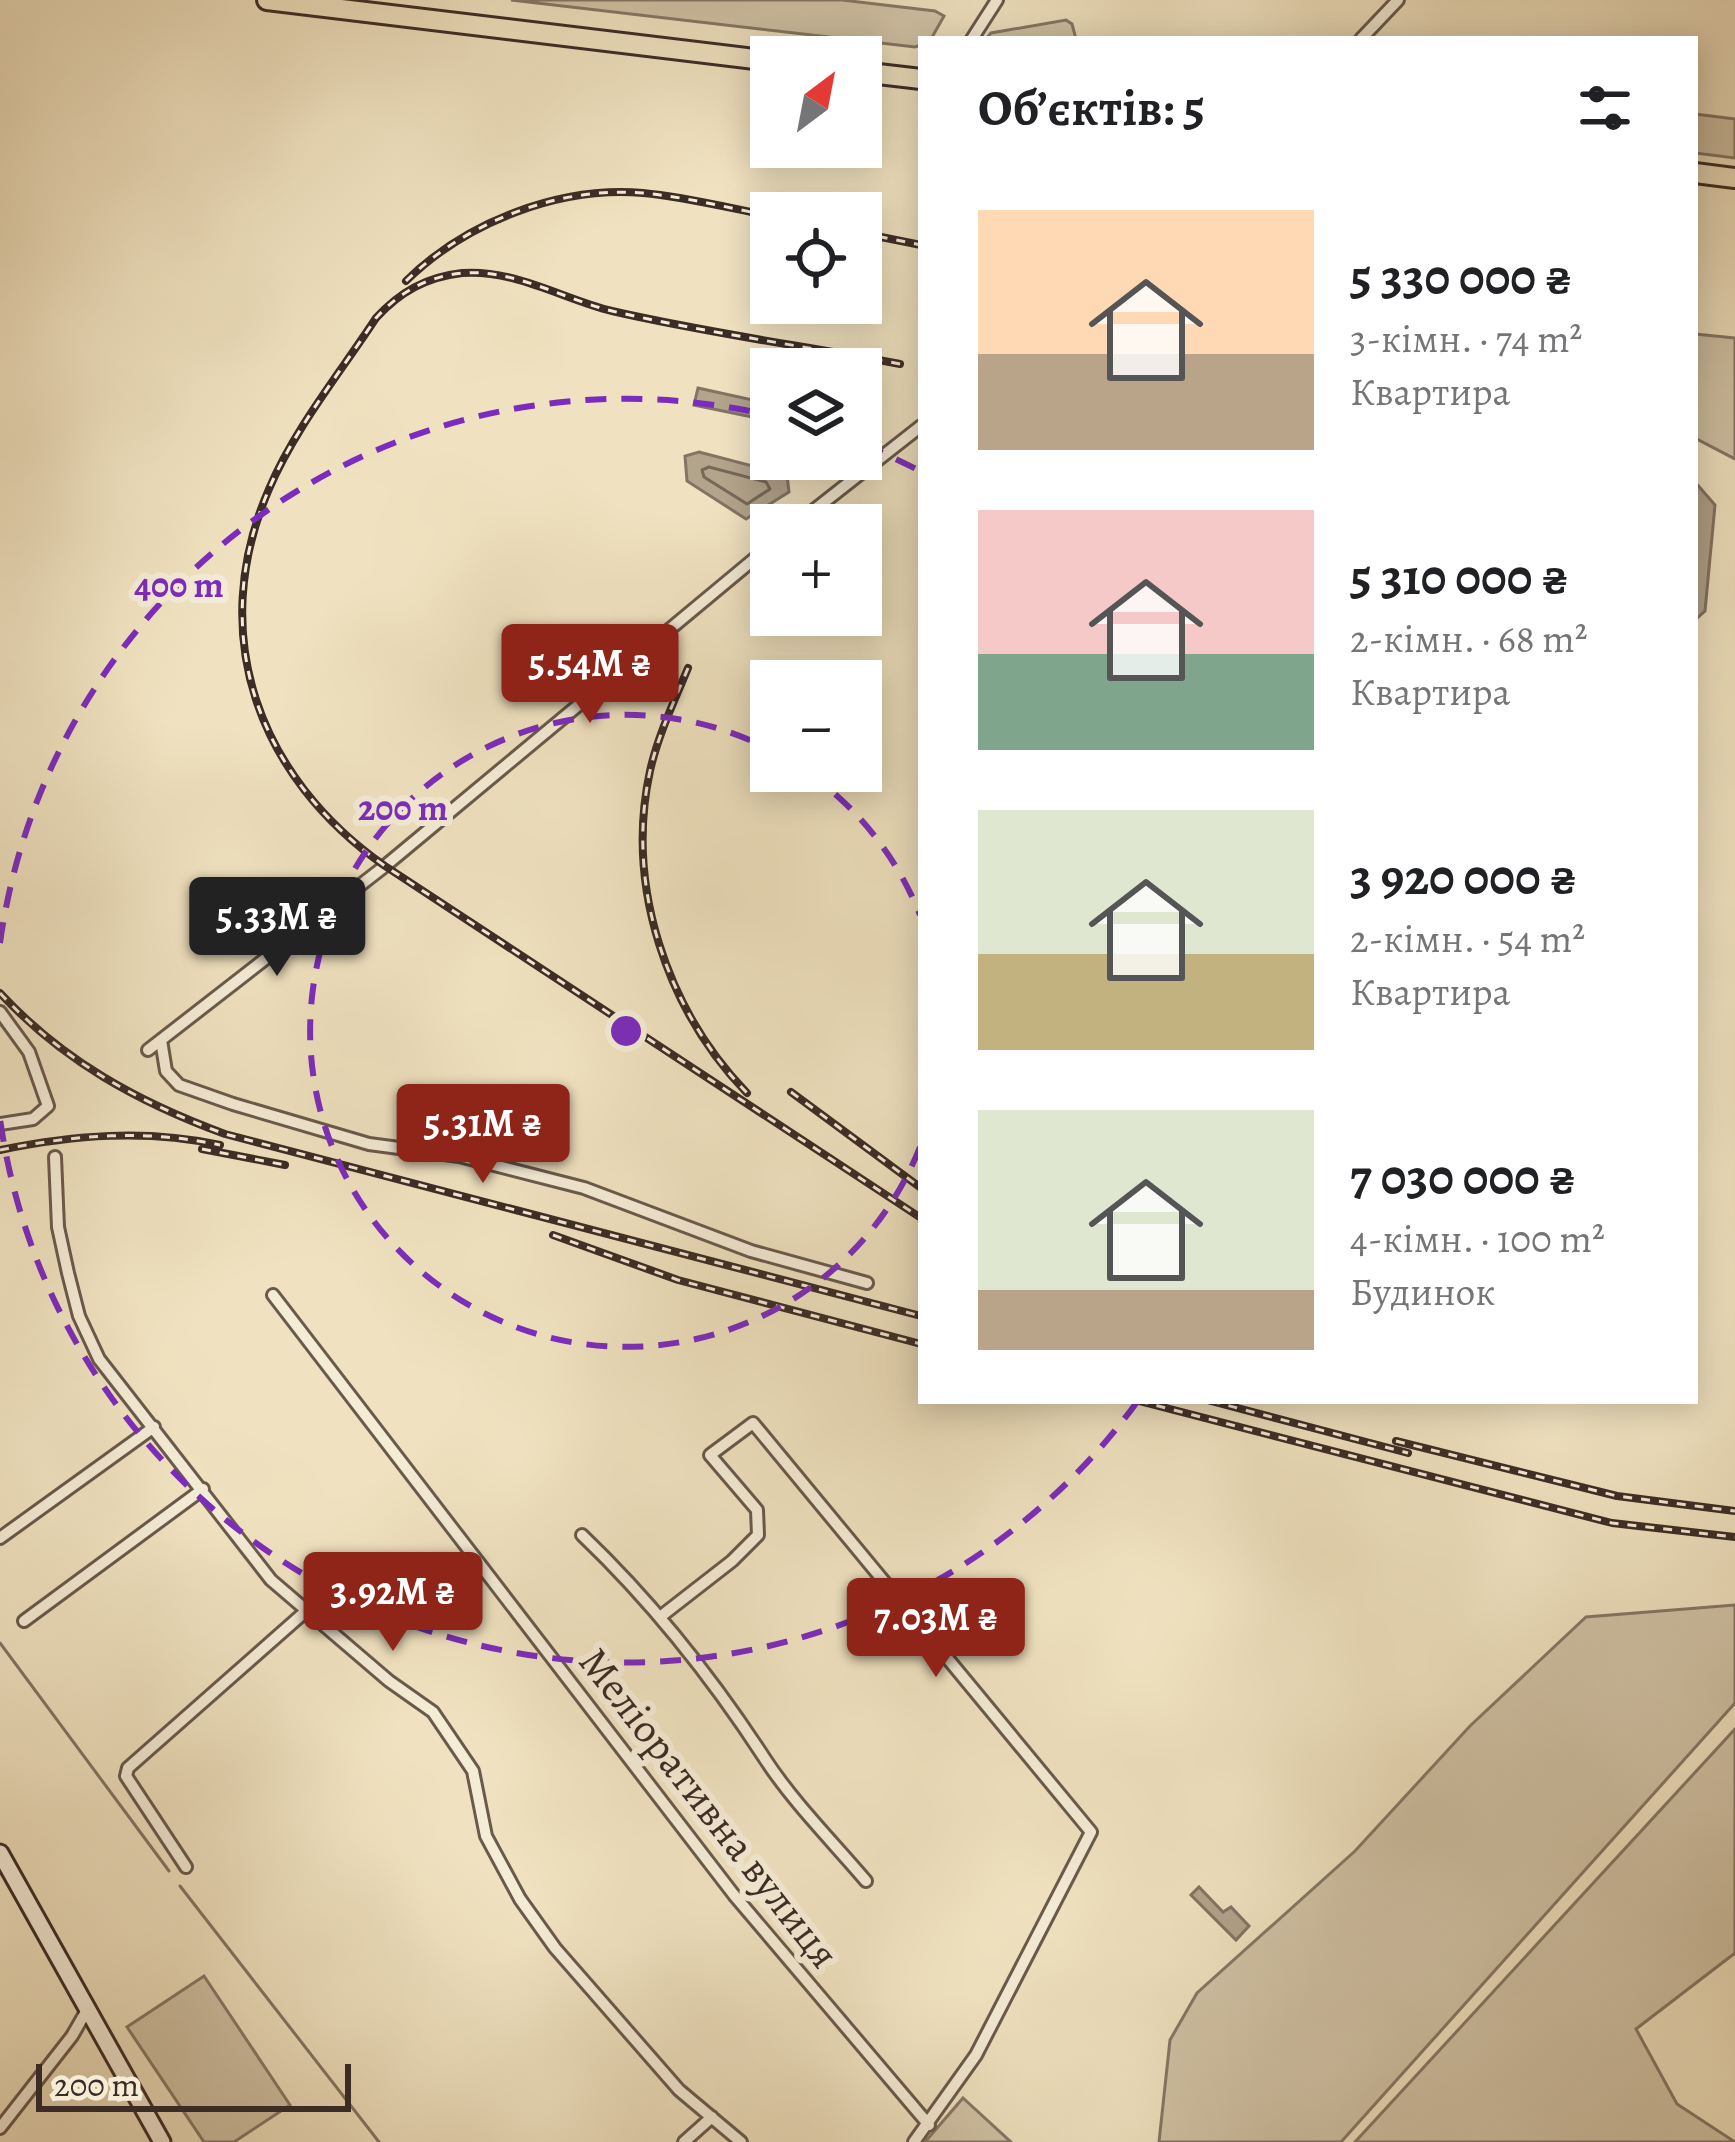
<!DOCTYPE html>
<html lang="uk">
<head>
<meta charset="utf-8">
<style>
  :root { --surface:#fff; --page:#f6f6f6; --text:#202124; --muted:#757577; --accent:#8f2418 }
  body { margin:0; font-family:Alegreya,serif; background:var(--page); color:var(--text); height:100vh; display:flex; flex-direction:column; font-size:45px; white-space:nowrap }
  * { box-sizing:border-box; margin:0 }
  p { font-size:39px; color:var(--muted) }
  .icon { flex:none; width:66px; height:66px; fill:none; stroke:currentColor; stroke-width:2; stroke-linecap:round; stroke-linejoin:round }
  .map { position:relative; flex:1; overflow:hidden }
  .side { position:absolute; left:918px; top:36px; width:780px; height:1368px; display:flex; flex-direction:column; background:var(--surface); border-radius:0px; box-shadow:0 6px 30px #0003 }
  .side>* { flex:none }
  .needle { width:78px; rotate:32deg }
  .controls { position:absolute; left:750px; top:36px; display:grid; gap:24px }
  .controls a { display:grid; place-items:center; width:132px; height:132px; border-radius:0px; background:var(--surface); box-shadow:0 6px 30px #0003; font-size:60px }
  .scale { position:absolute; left:36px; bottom:30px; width:315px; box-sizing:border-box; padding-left:12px; border:6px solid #3c2c26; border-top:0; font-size:33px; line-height:42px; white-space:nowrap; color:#3c2c26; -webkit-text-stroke:9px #f5ecd6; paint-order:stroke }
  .price { position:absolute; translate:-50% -102px; padding:0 27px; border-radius:12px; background:var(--accent); color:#fff; font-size:39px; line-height:78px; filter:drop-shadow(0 3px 6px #0008) }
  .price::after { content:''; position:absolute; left:50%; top:72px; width:36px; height:27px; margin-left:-18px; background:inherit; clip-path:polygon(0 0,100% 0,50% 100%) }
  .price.active { background:#222; color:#fff }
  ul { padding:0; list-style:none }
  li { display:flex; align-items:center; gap:36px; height:300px; padding:0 60px }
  li span { display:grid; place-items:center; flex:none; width:336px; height:240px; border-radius:0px; color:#555 }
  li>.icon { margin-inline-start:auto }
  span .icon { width:144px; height:144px; fill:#fffc; stroke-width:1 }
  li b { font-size:51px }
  h2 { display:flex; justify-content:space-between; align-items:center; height:144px; padding:0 60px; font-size:51px }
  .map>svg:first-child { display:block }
  .green { fill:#d1c3a6; stroke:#867866; stroke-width:3 }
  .water { fill:#b3a48c; stroke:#837463; stroke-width:3 }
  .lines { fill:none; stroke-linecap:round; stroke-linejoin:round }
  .shore { stroke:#786859; stroke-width:3 }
  .stream { stroke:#837463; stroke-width:3 }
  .street-casing { stroke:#695a4c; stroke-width:16 }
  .secondary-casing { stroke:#3c2c26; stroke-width:21 }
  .highway-casing { stroke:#3c2c26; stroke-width:24 }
  .street { stroke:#f5ecd6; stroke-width:10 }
  .secondary { stroke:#f5ecd6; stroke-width:15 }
  .highway { stroke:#f0e2c0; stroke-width:18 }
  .rail-casing { stroke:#3c2c26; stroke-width:8 }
  .rail { stroke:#f5ecd6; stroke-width:3; stroke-dasharray:9; stroke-linecap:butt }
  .ring { fill:none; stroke:#7b2cbf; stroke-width:6; stroke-dasharray:21 15 }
  .labels { text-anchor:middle; stroke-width:12; stroke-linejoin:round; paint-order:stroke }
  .street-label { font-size:42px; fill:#3c2c26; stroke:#f5ecd6 }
  .centre { fill:#7b2cbf; stroke:#f5ecd6; stroke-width:6 }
  .ring-label { font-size:36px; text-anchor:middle; font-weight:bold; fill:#7b2cbf; stroke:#f5ecd6; stroke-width:12; stroke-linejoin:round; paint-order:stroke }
</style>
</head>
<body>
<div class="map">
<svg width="1735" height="2142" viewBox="0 0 1735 2142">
  <rect width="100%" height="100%" fill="#f0e2c0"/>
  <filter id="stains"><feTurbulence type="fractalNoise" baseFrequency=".00167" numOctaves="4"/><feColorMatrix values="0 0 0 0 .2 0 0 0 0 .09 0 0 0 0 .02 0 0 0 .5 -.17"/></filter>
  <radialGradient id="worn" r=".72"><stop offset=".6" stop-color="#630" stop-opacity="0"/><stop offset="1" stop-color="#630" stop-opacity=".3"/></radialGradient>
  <path class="green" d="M511 0H842L935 11 944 16 931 39H921V45L915 47Z
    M1066 20 1072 24 1076 39H986L991 33Z
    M1695 114 1735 119V158L1695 153Z
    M1695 334 1735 338V459L1695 438Z
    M1735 1605V1703L1341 2142H1159L1170 2040 1197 1993 1355 1851 1470 1726 1586 1617Z
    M1735 1729V1953L1636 2029 1677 2104 1735 2142H1355Z
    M204 1976 290 2105 234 2142H204L127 2027Z
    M963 2098 1011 2142H925Z"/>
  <path class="water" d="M698 388 771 404V421L694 405Z
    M699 452 787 475 789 492 746 519 687 481 685 456Z
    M1695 482 1715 505 1705 611 1695 620Z
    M1199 1887 1223 1912 1231 1907 1249 1926 1236 1940 1191 1895Z"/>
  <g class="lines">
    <path class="shore" d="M709 467 766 482 770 489 747 504 704 477 702 470Z"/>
    <path class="stream" d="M0 1643 169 1871
      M180 1886 379 2142"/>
    <defs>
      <path id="street" d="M972 39 997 0
        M1361 39 1398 0
        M795 525 921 426
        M0 1012 29 1052 48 1106 33 1119 0 1124
        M161 1040 166 1071 179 1085 233 1104 369 1144 459 1156 584 1188 751 1251 867 1283
        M148 1050 385 866 771 545
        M55 1157 58 1227 68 1273 79 1316 99 1359 271 1580 389 1681 433 1712 473 1771 486 1836 520 1899 555 1948 679 2090 741 2142
        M273 1295 734 1895 929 2125
        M582 1535C651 1601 713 1679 765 1759 793 1802 832 1841 866 1881
        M0 1538 154 1427
        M660 1617 732 1561 758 1535 757 1510 710 1455 753 1423 1091 1832 976 2055 914 2142
        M24 1621 203 1489
        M186 1867 126 1776 128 1768 306 1611
        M0 2128 72 2036 87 2010
        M684 2142 712 2117"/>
      <path id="secondary" d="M0 1853 162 2142"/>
      <path id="highway" d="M267 0 771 61
        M861 72 921 79
        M1695 173 1735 178"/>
    </defs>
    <use href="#street" class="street-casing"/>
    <use href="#secondary" class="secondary-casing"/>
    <use href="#highway" class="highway-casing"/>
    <use href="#street" class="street"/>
    <use href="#secondary" class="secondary"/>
    <use href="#highway" class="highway"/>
    <defs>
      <path id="rail" d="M861 233 921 245
        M406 281C466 222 559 186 643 193 686 197 729 208 771 216
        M900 364C805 346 707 333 612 311 563 299 515 269 462 273 426 277 400 292 376 318 340 373 295 428 269 489 206 635 258 777 385 866L921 1218
        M688 668C674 702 658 735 650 771 625 886 667 1010 747 1093
        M0 993C63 1061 138 1102 225 1134L921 1316
        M791 1092 921 1188
        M202 1149 285 1165
        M0 1150C74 1135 145 1129 220 1145
        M553 1235 678 1280 921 1344
        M1139 1401 1612 1523 1735 1537
        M1211 1401 1408 1453
        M1396 1441 1617 1496 1735 1511"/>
    </defs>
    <use href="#rail" class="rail-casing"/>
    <use href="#rail" class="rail"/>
  </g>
  <g class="ring">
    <path d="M920 1147A316 316 0 1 1 769 749M807 772A316 316 0 0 1 920 915"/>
    <path d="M1137 1402A632 632 0 0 1 0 1119M0 943A632 632 0 0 1 768 415M863 445A632 632 0 0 1 918 470"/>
  </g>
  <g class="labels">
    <g class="street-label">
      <text transform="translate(710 1807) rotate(52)" y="15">Меліоративна вулиця</text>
    </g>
  </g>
  <circle cx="626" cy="1031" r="18" class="centre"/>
  <g class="ring-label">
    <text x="179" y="597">400 m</text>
    <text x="403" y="820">200 m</text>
  </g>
  <rect width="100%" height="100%" filter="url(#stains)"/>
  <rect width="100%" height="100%" fill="url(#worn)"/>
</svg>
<div class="controls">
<a><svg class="needle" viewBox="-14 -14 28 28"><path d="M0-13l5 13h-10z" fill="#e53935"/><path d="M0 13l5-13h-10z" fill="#757577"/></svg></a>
<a><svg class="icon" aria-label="locate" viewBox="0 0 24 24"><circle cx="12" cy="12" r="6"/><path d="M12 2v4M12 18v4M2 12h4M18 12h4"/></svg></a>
<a><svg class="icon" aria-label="layers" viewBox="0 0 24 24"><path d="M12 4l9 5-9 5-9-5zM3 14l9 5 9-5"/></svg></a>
<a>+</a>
<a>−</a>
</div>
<div class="scale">200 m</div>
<b class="price" style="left:590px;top:726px">5.54M ₴</b>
<b class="price active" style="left:277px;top:979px">5.33M ₴</b>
<b class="price" style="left:483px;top:1186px">5.31M ₴</b>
<b class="price" style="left:393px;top:1654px">3.92M ₴</b>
<b class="price" style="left:936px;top:1680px">7.03M ₴</b>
<section class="side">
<h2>Об’єктів: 5<svg class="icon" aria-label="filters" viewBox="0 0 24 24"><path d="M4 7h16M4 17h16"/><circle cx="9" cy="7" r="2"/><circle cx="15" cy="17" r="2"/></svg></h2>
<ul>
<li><span style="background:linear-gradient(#ffd9b3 60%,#b9a48a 0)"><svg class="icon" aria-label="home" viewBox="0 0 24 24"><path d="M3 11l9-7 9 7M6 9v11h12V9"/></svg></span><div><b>5 330 000 ₴</b><p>3-кімн. · 74 m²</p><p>Квартира</p></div></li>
<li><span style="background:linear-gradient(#f6c9c9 60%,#7fa58c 0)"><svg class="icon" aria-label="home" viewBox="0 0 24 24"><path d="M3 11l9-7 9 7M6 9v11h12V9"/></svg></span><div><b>5 310 000 ₴</b><p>2-кімн. · 68 m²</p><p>Квартира</p></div></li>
<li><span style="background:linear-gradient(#dfe7d0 60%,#c2b280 0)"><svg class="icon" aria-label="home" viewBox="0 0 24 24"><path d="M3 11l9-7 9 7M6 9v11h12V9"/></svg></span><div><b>3 920 000 ₴</b><p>2-кімн. · 54 m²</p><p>Квартира</p></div></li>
<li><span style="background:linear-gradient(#dfe7d0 75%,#b9a48a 0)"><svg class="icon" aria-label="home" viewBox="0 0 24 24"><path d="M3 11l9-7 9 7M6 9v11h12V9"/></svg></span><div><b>7 030 000 ₴</b><p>4-кімн. · 100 m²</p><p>Будинок</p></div></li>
</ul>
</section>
</div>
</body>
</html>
